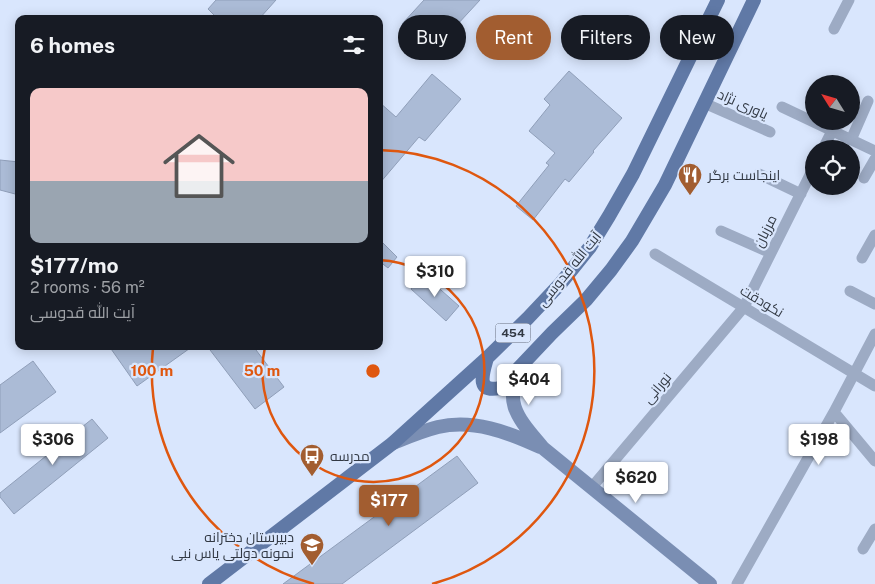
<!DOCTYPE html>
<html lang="en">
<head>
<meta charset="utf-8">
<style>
  :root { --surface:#171b24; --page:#242831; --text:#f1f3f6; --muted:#9ea1a6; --accent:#a25d30 }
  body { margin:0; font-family:"Public Sans",Cairo,sans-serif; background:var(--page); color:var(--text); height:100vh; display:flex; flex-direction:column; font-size:19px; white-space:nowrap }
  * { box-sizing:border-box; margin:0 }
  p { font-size:16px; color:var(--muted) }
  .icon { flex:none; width:28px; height:28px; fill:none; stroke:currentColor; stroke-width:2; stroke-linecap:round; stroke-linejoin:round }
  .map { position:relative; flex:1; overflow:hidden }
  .details { position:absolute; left:15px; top:15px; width:368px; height:335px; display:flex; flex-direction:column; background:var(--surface); border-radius:10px; box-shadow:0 2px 12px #0003 }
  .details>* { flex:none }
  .banner { position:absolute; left:398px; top:15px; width:402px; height:45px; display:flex; gap:10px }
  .needle { width:32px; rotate:307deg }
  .tools { position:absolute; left:805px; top:75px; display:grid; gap:10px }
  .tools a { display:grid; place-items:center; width:55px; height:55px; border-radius:50%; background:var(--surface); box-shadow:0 2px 12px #0003; font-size:25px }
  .price { position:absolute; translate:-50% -42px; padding:0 11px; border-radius:5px; background:#fff; color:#222; font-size:16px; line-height:32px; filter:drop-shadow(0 1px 2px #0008) }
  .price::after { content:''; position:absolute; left:50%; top:30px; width:15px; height:11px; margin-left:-8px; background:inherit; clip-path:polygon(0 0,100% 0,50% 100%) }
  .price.selected { background:var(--accent); color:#fff }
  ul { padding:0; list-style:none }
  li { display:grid; align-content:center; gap:10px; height:265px; padding:0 15px }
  li span { display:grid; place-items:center; height:155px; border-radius:10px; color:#555 }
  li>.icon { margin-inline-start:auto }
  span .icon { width:90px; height:90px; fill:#fffc; stroke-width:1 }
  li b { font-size:21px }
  h2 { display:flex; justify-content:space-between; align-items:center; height:60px; padding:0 15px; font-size:21px }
  .pill { padding:0 18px; border-radius:22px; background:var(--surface); box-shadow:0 2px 12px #0003; font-size:18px; line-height:45px }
  .pill.selected { background:var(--accent); color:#fff }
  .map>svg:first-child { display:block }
  .building { fill:#abbbd6; stroke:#909fb9 }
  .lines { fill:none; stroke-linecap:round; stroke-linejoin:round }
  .minor { stroke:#9dabc4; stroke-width:11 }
  .secondary { stroke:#7a8eb3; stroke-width:14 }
  .primary { stroke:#6079a6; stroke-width:14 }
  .ring { fill:none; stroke:#df570f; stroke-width:2.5 }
  .labels { text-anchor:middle; stroke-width:4.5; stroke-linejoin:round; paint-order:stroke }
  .shield { fill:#d9e6fd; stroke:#646d7c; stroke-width:1 }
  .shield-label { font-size:12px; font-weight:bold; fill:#323944 }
  .street-label { font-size:14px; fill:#323944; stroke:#d9e6fd }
  .poi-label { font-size:14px; fill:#323944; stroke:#d9e6fd; text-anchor:start }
  .centre { fill:#df570f; stroke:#d9e6fd; stroke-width:2.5 }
  .ring-label { font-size:15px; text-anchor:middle; font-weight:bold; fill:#df570f; stroke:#d9e6fd; stroke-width:4.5; stroke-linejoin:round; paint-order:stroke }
</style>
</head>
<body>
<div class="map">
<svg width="875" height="584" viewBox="0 0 875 584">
  <rect width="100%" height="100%" fill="#d9e6fd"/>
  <path class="building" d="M216 0H276L259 19H218L208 9Z
    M424 0H480L432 52 402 24Z
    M569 71 622 118 593 151 594 152 569 182 565 179 533 220 516 206 549 165 546 163 555 153 529 131 550 105 544 99Z
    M432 74 461 99 425 141 419 137 379 184V102L396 117Z
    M0 160 19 162V195L0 190Z
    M379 239 397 257 388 268 379 261Z
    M424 275 459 306 446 321 411 289Z
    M109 346H193L137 386Z
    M207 346H253L284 387 255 409Z
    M33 361 56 392 0 433V385Z
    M92 419 108 438 14 514 0 497V493Z
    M457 456 478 483 342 584H283Z"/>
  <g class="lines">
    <path class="minor" d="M834 29 849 0
      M704 103 770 132
      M782 107 875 151
      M851 140 868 101
      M823 149 832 131
      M759 174 801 194
      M864 178 875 159
      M721 231 771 253
      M655 254 875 386
      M862 258 875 235
      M850 291 875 304
      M834 412 875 461
      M592 487 744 307 814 167
      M863 549 875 529
      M737 584 834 412 875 334"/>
    <path class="secondary" d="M523 366C500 402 520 420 543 448L710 584
      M393 443C408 437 422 431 438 427 473 419 508 432 540 447"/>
    <path class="primary" d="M487 358C483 373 475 393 500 388L552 333 586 300 611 270 632 241 665 185 754 0
      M209 584 393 443 487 358 528 318 561 283 590 247 609 216 633 174 718 0"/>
  </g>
  <g class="ring">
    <path d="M379 260A111 111 0 1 1 265 347"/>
    <path d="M314 584A221 221 0 0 1 153 348M379 150A221 221 0 0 1 432 584"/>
  </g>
  <defs>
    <symbol id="restaurant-pin" viewBox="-11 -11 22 30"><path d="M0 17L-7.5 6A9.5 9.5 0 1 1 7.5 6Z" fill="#a25d30" stroke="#d9e6fd"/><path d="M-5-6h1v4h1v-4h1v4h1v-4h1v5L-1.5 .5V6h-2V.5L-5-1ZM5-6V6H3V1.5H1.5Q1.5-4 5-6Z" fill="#fff"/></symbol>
    <symbol id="bus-pin" viewBox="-11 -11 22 30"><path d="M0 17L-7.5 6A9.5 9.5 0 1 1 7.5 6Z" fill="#a25d30" stroke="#d9e6fd"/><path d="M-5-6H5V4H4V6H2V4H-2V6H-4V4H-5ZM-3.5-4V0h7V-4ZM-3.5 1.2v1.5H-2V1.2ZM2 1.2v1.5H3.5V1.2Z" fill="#fff"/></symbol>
    <symbol id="school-pin" viewBox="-11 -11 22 30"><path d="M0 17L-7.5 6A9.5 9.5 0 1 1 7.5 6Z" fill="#a25d30" stroke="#d9e6fd"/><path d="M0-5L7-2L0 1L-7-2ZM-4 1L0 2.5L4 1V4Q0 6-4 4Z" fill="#fff"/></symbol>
  </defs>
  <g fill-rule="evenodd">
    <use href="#restaurant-pin" x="676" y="161" width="28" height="38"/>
    <use href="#bus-pin" x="298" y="442" width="28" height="38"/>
    <use href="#school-pin" x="298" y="531" width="28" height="38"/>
  </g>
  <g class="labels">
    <rect class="shield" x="495.5" y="323.5" width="35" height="19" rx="4"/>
    <g class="shield-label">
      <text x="513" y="337">454</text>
    </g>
    <g class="street-label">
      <text transform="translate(743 104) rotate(24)" y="5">یاوری نژاد</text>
      <text transform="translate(765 231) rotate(-63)" y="5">مرزبان</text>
      <text transform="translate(569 269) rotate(-51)" y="5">آیت الله قدوسی</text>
      <text transform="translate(762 301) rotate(31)" y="5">نکودقت</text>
      <text transform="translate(657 388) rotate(-50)" y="5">نورانی</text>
    </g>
    <g class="poi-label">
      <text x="708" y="180">اینجاست برگر</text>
      <text x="330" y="461">مدرسه</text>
      <text x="294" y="542" text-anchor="end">دبیرستان دخترانه<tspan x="294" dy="16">نمونه دولتی یاس نبی</tspan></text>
    </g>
  </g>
  <circle cx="373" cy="371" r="8" class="centre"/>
  <g class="ring-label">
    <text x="152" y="376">100 m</text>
    <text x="262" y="376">50 m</text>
  </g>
</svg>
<div class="tools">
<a><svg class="needle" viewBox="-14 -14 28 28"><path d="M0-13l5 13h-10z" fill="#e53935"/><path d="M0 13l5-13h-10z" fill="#9ea1a6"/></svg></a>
<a><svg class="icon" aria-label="locate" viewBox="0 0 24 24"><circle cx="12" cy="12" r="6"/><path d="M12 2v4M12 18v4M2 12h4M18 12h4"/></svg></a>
</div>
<b class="price" style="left:435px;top:298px">$310</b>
<b class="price" style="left:529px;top:406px">$404</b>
<b class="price" style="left:53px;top:466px">$306</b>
<b class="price" style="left:819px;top:466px">$198</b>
<b class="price" style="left:636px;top:504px">$620</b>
<b class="price selected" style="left:389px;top:527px">$177</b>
<div class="banner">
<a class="pill">Buy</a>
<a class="pill selected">Rent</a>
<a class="pill">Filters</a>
<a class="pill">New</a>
</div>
<section class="details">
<h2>6 homes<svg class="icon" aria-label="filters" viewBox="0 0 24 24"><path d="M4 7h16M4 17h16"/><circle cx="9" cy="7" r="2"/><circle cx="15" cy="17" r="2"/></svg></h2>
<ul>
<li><span style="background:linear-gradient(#f6c9c9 60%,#9aa5b1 0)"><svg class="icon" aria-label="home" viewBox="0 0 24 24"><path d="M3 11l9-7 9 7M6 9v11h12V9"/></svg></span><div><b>$177/mo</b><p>2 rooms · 56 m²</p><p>آیت الله قدوسی</p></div></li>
</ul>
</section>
</div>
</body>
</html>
